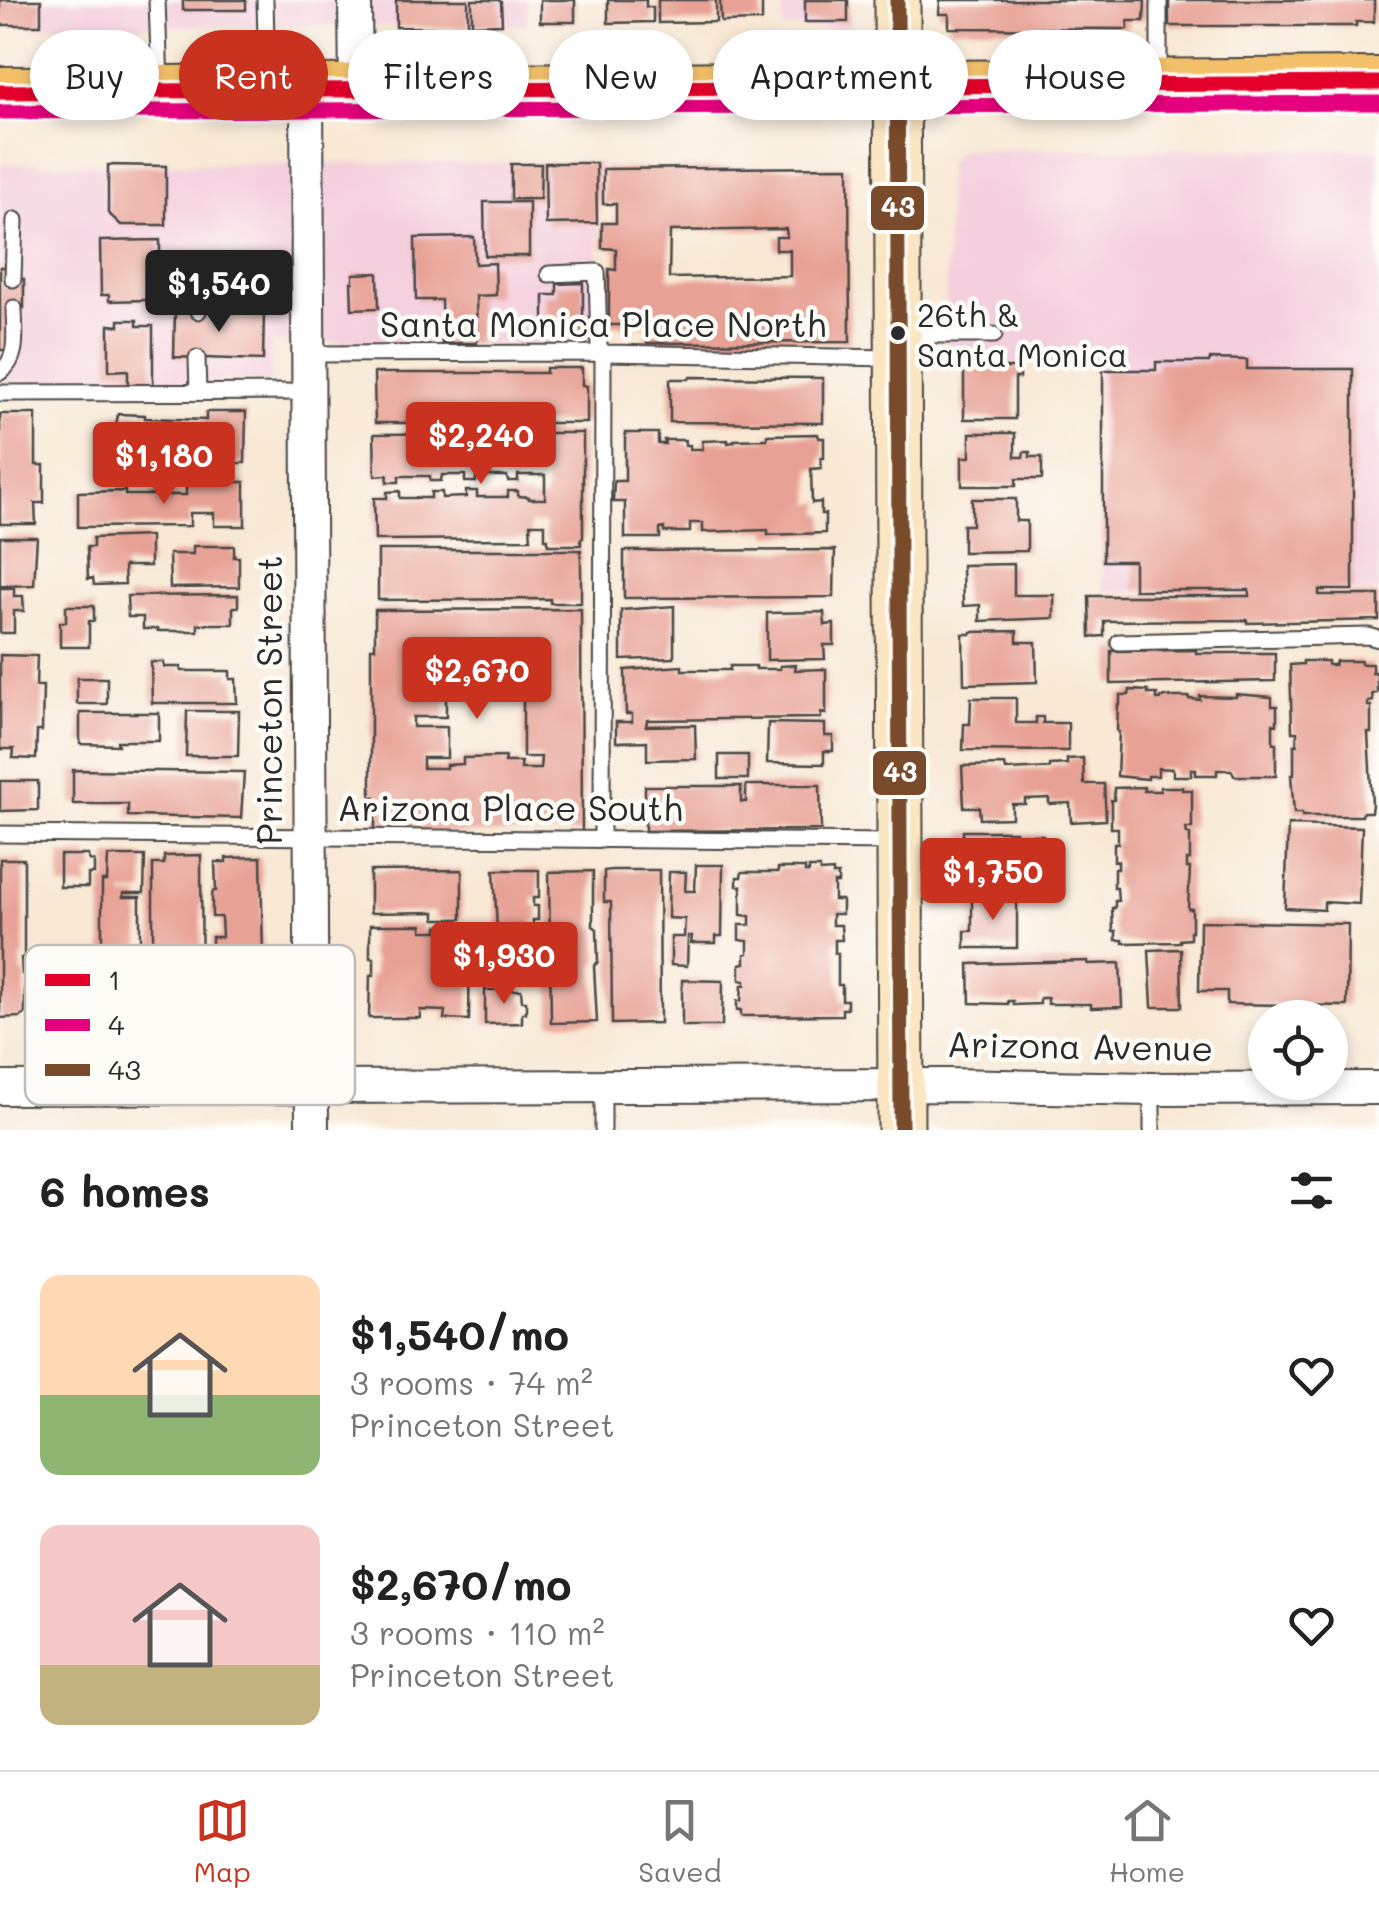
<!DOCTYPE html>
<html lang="en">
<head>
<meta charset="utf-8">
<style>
  :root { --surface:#fff; --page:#f6f6f6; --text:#222; --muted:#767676; --line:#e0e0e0; --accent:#c8321e }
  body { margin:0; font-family:Mali,sans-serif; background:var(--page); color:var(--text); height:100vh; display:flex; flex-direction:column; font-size:38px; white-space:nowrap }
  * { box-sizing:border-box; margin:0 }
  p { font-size:32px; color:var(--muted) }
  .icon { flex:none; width:55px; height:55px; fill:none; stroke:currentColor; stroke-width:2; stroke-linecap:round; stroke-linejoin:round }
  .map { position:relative; height:1130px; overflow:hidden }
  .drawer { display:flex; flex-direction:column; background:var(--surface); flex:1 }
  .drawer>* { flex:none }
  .hud { position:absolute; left:30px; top:30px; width:1320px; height:90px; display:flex; gap:20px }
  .fabs { position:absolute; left:1248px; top:1000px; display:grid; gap:20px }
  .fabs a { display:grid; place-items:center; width:100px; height:100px; border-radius:50%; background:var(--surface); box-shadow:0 5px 15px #0003; font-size:50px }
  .price { position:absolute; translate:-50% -85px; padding:0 22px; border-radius:10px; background:var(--accent); color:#fff; font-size:32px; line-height:65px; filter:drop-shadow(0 2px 5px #0008) }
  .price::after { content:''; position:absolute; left:50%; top:60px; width:30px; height:22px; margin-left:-15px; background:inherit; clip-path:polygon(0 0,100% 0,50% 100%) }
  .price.on { background:#222; color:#fff }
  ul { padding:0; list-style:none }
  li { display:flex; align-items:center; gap:30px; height:250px; padding:0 40px }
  li span { display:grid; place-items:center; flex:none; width:280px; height:200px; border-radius:20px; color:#555 }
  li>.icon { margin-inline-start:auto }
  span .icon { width:120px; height:120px; fill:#fffc; stroke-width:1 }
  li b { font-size:42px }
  h2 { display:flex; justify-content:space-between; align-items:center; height:120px; padding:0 40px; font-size:42px }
  .pill { padding:0 35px; border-radius:45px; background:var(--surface); box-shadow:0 5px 15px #0003; font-size:35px; line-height:90px }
  .pill.on { background:var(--accent); color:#fff }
  .tabs { display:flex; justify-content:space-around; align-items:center; height:140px; border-top:2px solid var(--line); background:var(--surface); font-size:28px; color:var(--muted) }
  .tabs a { display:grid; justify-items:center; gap:5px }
  .tabs .on { color:var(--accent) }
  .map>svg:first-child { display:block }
  .built { fill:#f4cfde }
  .building { fill:#e8a295; fill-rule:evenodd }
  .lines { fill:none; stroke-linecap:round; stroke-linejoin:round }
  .lane-casing { stroke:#4a4744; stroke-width:19 }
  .street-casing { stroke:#4a4744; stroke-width:36 }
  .secondary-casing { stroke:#4a4744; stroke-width:49 }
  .primary-casing { stroke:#4a4744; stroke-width:54 }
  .lane { stroke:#fff; stroke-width:15 }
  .street { stroke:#fff; stroke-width:32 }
  .secondary { stroke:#fbe6c3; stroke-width:45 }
  .primary { stroke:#f4c16a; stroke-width:50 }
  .bus-1-casing { stroke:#fdfcf7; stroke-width:22 }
  .bus-2-casing { stroke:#fdfcf7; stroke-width:22 }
  .bus-3-casing { stroke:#fdfcf7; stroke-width:22 }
  .bus-1 { stroke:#e4002b; stroke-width:15 }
  .bus-2 { stroke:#e5007d; stroke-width:15 }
  .bus-3 { stroke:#7a4b2a; stroke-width:15 }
  .bus-dot { fill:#2b2b2b; stroke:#fdfcf7; stroke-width:4 }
  .labels { text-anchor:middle; stroke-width:9; stroke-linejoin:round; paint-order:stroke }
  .bus-label { font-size:32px; fill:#2b2b2b; stroke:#fdfcf7; text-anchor:start }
  .street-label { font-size:35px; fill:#2b2b2b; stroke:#fdfcf7 }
  .key { fill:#fdfcf7; stroke:#bebdba; stroke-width:2.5 }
  .key-label { font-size:28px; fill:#2b2b2b }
  .line-badge { stroke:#fdfcf7; stroke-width:4 }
  .badge-label { font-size:28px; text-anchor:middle; font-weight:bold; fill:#fff }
</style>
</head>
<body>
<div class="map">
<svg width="1379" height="1130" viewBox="0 0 1379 1130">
  <rect width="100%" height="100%" fill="#fdfcf7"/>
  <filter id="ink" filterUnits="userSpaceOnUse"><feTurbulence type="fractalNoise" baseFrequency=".01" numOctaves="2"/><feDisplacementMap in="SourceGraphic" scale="20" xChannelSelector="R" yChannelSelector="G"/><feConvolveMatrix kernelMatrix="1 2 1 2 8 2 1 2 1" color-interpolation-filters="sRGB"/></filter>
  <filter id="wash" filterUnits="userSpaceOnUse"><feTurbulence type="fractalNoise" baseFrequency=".0048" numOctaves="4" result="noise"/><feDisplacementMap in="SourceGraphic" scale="40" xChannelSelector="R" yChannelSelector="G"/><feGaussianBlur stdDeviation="2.25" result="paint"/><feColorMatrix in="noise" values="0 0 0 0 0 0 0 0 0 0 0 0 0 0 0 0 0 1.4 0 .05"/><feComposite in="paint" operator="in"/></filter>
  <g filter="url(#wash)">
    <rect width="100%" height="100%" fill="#f8e8d4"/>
    <path class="built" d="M0 0H527V26H0Z
      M783 0H850V29L783 28Z
      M959 149H1379V592L1103 591 1098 366 945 362 948 161Z
      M600 163 596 344 272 342 271 381 0 382V164Z"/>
    <g id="blocks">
      <path class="building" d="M0 0H41V25H0Z
        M183 0H246V10H183Z
        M396 0H468V28L396 27Z
        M472 0H499L501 2 502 24 472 25Z
        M540 0H575V22H540Z
        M608 0H646V7H653V22L608 23Z
        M658 0H716V22L658 23Z
        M720 0H762V21L721 22Z
        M805 0H848V22H805Z
        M940 0H1145L1144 21H1128V29L949 28V14H939Z
        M1169 0H1374V22H1356V26H1169Z
        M545 163H596L597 223 546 224Z
        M511 164H541L540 199H511Z
        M108 165 166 166V225H121L108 213Z
        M849 167 850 342 647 343V325H609V269L616 270V249L602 248V223H616V204H603V169ZM786 229 787 237H776V250H790V276L669 278 670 231Z
        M484 202H529V256H485Z
        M474 237 475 264 495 263 496 295 476 296 477 343H442L441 300H416L415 238Z
        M160 240V294H147V300L109 301V295H101L100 241Z
        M0 267H7V279H24V308H7L8 350H0Z
        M378 273 379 308 352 309 351 282H353V274Z
        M583 283V337H544V295H557V284Z
        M175 310 264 313 263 360 174 357Z
        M119 320H137V326H153V384L128 385V370L109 371V325L119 326Z
        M1210 359 1247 360V369H1353V590H1319V595H1379V620L1247 623V620L1104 621V636L1090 637 1089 596H1249V590H1134V561H1103V370H1156V362H1209Z
        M546 368H582V385L587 386V423H375L374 373H546Z
        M972 368H1020V378H1015V419H964V369Z
        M690 377 823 378V423L670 422V379H689Z
        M206 412H246L245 463H230V460H225V463H218V461H207V455L185 453V456H173V478L123 479 124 468H121L124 453 115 452V448L112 449 118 414 145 415V418L206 420Z
        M0 414H36V465H44V503H35L36 524H0Z
        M531 433V449L545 448V433H583V538L581 539V545H548V539H545V524H530L531 539 375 540 374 498H387V492L400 491V498H431V492H442V498L466 497V491H477V497H508V491H518V496L529 497V499H545V475H518V481H508L507 476H476V482H465V475H442L441 481H430V476H399V482H387L388 475 375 476 374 434Z
        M625 433H658V444H665L664 440H685V445H690V449H703L702 441 728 440V443L734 442V440L767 439V435L818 434 819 438H824V458H821V468L811 469 812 503 821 502V514H825V533L768 535V530L703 532V523H690V532H664V528L660 529V538H625V502H613L614 481H625Z
        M970 433H1015V457H1023L1024 452H1030V457H1042V479H1016V486H962V457H970Z
        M186 482H245V526H214V513H190V526L78 527V492L125 491V495H186Z
        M972 499H1016V521H1027V551L963 552V525H972Z
        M150 536V566H124L125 584 94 585 93 578 88 579 87 547H93V538Z
        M0 537H37L34 585 0 586Z
        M193 546H234V557H239V587L170 588 169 554H193Z
        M378 550H581V603H550V599L378 600Z
        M835 550 834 597 624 598V551Z
        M1014 564V595H1054V618L980 621V605L963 606 962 565Z
        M0 588H14V596H23L24 611H14V633H0Z
        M238 595V607H233V624H198V631H158V629H143V617H128L127 596Z
        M66 606H94V621H89V647H60V622H66Z
        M674 606V658L621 660V610Z
        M581 609 582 833 375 834V797L371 798V648H375V610ZM422 675H447V679H463V687H505L504 680H522V675H540V686L523 687V757H541L540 769H521V762H504L505 757 463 758V764L446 765V768H423V758H447V727H413V717H446V687H422Z
        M824 612 825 625 834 624V645H824L825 659 767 660V613Z
        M1017 631V642H1036L1037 682 964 684 963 634H971V632Z
        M1196 650V653H1275V681L1111 684V651Z
        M0 655 37 656 36 686H43L42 731H37L36 759 13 758 14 749H0Z
        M1303 661H1328V665H1335L1336 661H1361V664H1372V673L1377 672V693L1372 694 1373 701 1368 702V706H1371V733H1368L1372 804 1371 812H1363L1362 816H1302V813H1294L1291 775H1294V745H1297V732H1292L1290 665 1303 664Z
        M151 662H164V667H181V671H230V679H236L237 703H152Z
        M796 665 795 670 826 669V714L821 713V718L647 720 646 726 695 725 696 759 647 760V741L616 742V722H632V714H626L625 670 682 666V670H730V666H756V669H780V666Z
        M77 678H107V704H77Z
        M1130 690 1148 691V694H1157V699H1161V697H1189V699L1200 700V696L1236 697V694L1272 697V706H1277V725L1273 724V743H1276V776H1235L1231 770H1217V775H1196V769H1191V776H1173V769L1158 768V776H1148V779L1117 776 1119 732 1117 731 1118 704H1120V695H1129Z
        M971 698H1016V723H1036V717H1043V723H1068V751L963 750 964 724H970Z
        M187 711H239L238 756H186Z
        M80 713H159V741H117L118 745 80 744Z
        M768 723 825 724V736H833V751H824V764L767 763Z
        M719 755H748V779H719Z
        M1083 758 1084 784H1104L1106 820 1071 822 1070 803 1049 804V798L1025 799V804H1012V818L980 819 979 807H964L962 766 1005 765 1006 770 1050 768V765L1067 764V759Z
        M73 770 244 772 241 818 128 816V804H73Z
        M0 781H38V810L0 811Z
        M746 785H820L821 830 645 831V786H741V802H746Z
        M1144 787V791H1160V787H1182V790H1192V828H1186L1187 834H1190V860H1187V868H1190L1188 909H1192V931H1190V939L1180 940V942L1123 943V940H1116V931H1113L1112 908H1115V901H1118L1117 888H1114V869H1118V861H1114V843H1118V828H1111V800H1114V788Z
        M1288 825 1362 827 1359 904 1324 902V910L1285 908Z
        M963 831H1015L1016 835H1043V853H1037V864H1016V870H1010V884L980 885V870L963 871Z
        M60 855H88L89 860 94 861V874H88V887H60Z
        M201 855 202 1018H153V864H164V856Z
        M108 856H145L144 893H123V897H140V960H121V962H136V1020H98V956H102V881H107Z
        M261 857 263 959 262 996H259V1019H213L212 937H222L221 917H212V896L213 891H216L215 862H226V858Z
        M0 859H24V958H21L22 974H25V1014L20 1017 0 1018Z
        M696 865H723L722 936H716V943H691L692 936H688L687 966 671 965V937H684L685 919 668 918 669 872H686L685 891H695Z
        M778 868H805V872H809V868H820V872L833 871V875H838V883H834V900H842V914H832V925H841L842 940H835V953H838V985H842V1000H847V1009H842V1015L741 1016V1010H737V1001H741L742 985H745V981L740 980V964L745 963V954L748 953V941L739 940V925H750V916L741 915V886H737V877H741L742 872H778Z
        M462 870V919H435V912L370 913V871Z
        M494 870H539V898H533V906H538V920H533V930H497Z
        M611 870H659L660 1023 612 1024 611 902H604V871Z
        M593 871V926L597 929 598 962 594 966 597 1022 551 1023 549 872Z
        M972 897H1017V948H965V931H972Z
        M1200 921 1348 924 1347 1006 1227 1004V991H1199Z
        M370 925H422V931H438V926H470L469 1020 444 1019 445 1011 420 1010V1018H369L370 975H374V958H370Z
        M491 942 528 943V953L532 952V967L527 966V976H491Z
        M1181 949 1182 1007H1152L1149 950Z
        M1088 961V964L1120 963 1122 1007 1091 1008V1004H1048V998H1040V1004L1013 1005V1001H1008V1004L970 1003 969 964Z
        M682 980 723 981 722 1026H682Z
        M485 990H521L522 1001H526V1013H522V1023L485 1024Z"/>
    </g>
  </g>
  <g filter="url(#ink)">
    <use href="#blocks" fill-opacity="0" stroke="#4a4744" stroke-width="2.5"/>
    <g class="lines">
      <defs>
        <path id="lane" d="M157 0 160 86
          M265 0 267 81
          M1159 0V76
          M549 274 597 272 599 346 603 353 602 840
          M13 279 15 220
          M198 311V294L308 299
          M901 335H994
          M308 354 603 353 894 358
          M197 358 198 392
          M0 372C20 359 14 330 14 308
          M0 393 308 392
          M1119 642 1368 636 1379 639
          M0 834 896 842
          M603 1086V1130
          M1152 1130V1089"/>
        <path id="street" d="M355 0 356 91
          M307 90 312 1130
          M0 1088 947 1085 1152 1089 1379 1088"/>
        <path id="secondary" d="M897 0 901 1130"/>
        <path id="primary" d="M0 92 1379 83"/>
      </defs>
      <use href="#lane" class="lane-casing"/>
      <use href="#street" class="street-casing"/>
      <use href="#secondary" class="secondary-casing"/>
      <use href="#primary" class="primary-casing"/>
      <use href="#lane" class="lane"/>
      <use href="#street" class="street"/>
      <use href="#secondary" class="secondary"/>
      <use href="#primary" class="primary"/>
      <defs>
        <path id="bus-1" d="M0 92 1379 83"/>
        <path id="bus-2" d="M0 112 1379 103"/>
        <path id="bus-3" d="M897 0 901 1130"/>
      </defs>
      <use href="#bus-1" class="bus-1-casing"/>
      <use href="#bus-2" class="bus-2-casing"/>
      <use href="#bus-3" class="bus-3-casing"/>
      <use href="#bus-1" class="bus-1"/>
      <use href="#bus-2" class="bus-2"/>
      <use href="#bus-3" class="bus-3"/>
    </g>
  </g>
  <circle class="bus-dot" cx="898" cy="333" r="9"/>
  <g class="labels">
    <g class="bus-label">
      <text x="917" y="327">26th &amp;<tspan x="917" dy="40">Santa Monica</tspan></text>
    </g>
    <g class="street-label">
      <text x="603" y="337">Santa Monica Place North</text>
      <text transform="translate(270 700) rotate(-90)" y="12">Princeton Street</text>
      <text x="510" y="821">Arizona Place South</text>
      <text transform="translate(1080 1047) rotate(1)" y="12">Arizona Avenue</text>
    </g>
  </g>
  <rect x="25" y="945" width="330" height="160" rx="15" class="key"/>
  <rect x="45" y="974" width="45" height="12" fill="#e4002b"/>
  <rect x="45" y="1019" width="45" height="12" fill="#e5007d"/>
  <rect x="45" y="1064" width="45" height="12" fill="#7a4b2a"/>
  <g class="key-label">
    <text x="108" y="990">1</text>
    <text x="108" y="1035">4</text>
    <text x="108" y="1080">43</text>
  </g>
  <g class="line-badge">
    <rect x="869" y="184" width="57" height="48" rx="10" fill="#7a4b2a"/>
    <rect x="871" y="749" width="57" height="48" rx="10" fill="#7a4b2a"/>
  </g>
  <g class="badge-label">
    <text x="898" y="217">43</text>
    <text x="900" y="782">43</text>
  </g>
</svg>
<div class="fabs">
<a><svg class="icon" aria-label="locate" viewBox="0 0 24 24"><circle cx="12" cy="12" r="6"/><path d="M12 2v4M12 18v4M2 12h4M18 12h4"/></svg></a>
</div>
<b class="price on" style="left:219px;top:335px">$1,540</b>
<b class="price" style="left:481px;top:487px">$2,240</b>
<b class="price" style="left:164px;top:507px">$1,180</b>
<b class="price" style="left:477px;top:722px">$2,670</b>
<b class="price" style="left:993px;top:923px">$1,750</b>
<b class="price" style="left:504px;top:1007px">$1,930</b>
<div class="hud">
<a class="pill">Buy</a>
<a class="pill on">Rent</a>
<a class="pill">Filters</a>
<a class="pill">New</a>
<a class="pill">Apartment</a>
<a class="pill">House</a>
</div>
</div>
<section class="drawer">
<h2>6 homes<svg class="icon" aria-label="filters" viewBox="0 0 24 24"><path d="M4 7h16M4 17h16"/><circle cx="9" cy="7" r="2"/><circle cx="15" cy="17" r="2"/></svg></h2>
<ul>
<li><span style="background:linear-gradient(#ffd9b3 60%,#8fb573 0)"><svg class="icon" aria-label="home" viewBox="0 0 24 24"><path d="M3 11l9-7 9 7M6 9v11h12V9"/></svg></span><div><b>$1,540/mo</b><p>3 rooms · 74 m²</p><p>Princeton Street</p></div><svg class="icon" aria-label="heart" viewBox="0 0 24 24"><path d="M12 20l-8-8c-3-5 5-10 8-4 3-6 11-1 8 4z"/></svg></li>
<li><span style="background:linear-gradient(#f6c9c9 70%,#c2b280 0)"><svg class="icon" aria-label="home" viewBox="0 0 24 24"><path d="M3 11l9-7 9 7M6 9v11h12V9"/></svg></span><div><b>$2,670/mo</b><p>3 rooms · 110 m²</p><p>Princeton Street</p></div><svg class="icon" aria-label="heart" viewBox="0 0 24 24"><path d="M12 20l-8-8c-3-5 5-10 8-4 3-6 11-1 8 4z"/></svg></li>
</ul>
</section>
<nav class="tabs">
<a class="on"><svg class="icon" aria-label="map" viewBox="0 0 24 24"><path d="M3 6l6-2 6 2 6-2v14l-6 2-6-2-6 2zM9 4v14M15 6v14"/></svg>Map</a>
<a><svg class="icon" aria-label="saved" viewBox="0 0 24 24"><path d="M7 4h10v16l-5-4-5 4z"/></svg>Saved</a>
<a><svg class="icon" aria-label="home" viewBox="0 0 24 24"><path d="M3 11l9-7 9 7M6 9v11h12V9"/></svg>Home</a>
</nav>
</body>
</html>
